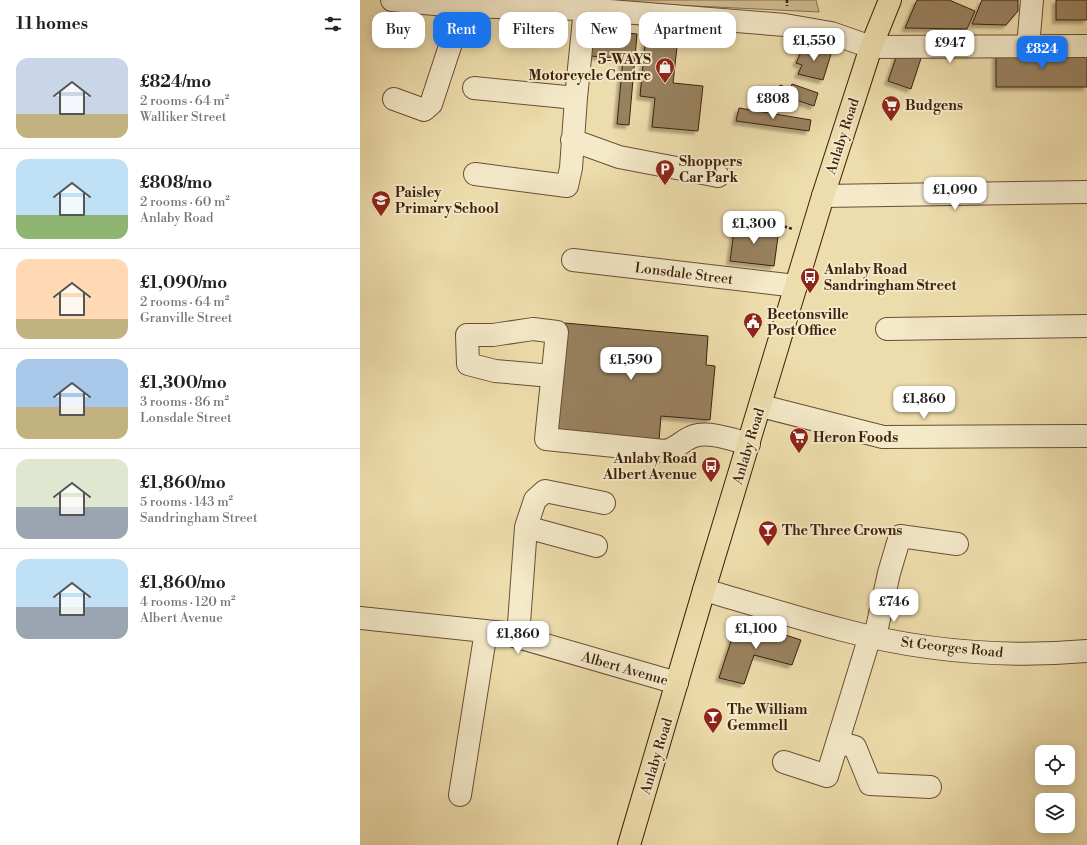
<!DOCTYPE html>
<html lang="en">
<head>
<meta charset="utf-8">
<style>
  :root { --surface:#fff; --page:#f2f2f2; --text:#202124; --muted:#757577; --line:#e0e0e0; --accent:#1a73e8 }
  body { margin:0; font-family:"Libre Bodoni",serif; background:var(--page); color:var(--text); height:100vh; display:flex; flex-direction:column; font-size:15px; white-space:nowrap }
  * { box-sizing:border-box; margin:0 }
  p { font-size:13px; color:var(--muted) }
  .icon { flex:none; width:22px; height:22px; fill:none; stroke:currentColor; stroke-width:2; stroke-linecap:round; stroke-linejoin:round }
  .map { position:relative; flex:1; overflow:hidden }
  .panel { display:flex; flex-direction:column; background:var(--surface); width:360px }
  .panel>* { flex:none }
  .guide { position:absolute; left:12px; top:12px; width:380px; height:36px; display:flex; gap:8px }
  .fabs { position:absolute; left:675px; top:745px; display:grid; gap:8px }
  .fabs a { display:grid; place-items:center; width:40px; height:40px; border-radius:8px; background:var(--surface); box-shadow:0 2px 10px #0003; font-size:20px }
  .price { position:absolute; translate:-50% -34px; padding:0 9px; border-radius:8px; background:#fff; color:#222; font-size:13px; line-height:26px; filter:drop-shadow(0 1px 2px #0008) }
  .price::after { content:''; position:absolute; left:50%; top:24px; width:12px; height:9px; margin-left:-6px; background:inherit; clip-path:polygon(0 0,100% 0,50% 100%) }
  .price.on { background:var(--accent); color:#fff }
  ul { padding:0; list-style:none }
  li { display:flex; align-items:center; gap:12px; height:100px; padding:0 16px }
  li+li { border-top:1px solid var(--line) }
  li span { display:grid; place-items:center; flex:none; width:112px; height:80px; border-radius:12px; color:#555 }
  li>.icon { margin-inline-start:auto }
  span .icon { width:48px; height:48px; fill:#fffc; stroke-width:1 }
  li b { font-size:17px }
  h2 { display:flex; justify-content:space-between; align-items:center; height:48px; padding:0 16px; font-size:17px }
  .tag { padding:0 14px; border-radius:12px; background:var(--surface); box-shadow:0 2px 10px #0003; font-size:14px; line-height:36px }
  .tag.on { background:var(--accent); color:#fff }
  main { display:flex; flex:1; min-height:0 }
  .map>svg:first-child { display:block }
  .green { fill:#d0bd91; stroke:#866e4f }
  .building { fill:#998260; stroke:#3d200d; filter:url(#shadow) }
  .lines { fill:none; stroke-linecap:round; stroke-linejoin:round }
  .minor-casing { stroke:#694f35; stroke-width:24 }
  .major-casing { stroke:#3d200d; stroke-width:24 }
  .path { stroke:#3d200d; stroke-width:2.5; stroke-dasharray:3 2; stroke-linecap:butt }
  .minor { stroke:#f4e9c9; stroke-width:22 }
  .major { stroke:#eeddac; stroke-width:22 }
  .labels { text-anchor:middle; stroke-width:4; stroke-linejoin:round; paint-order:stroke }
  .poi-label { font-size:14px; font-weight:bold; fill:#3d200d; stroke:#f4e9c9; text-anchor:start }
  .street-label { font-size:14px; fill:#3d200d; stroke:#f4e9c9 }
</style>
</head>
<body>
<main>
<section class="panel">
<h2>11 homes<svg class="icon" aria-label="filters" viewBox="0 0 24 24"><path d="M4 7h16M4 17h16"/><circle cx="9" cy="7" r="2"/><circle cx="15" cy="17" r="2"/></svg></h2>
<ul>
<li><span style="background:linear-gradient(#c9d6e8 70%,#c2b280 0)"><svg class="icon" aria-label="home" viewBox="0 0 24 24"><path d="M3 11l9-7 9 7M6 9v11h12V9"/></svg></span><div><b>£824/mo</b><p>2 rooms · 64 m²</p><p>Walliker Street</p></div></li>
<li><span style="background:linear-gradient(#bfe0f5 70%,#8fb573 0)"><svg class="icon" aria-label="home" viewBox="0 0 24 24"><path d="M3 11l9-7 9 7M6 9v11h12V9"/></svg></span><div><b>£808/mo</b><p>2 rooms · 60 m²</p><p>Anlaby Road</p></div></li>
<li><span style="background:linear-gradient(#ffd9b3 75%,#c2b280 0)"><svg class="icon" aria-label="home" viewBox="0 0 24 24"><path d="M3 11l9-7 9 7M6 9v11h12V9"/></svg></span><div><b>£1,090/mo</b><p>2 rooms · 64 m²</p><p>Granville Street</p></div></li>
<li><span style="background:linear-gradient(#a9c7e8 60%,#c2b280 0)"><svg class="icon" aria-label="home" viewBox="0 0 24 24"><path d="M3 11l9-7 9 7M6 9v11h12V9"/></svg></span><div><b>£1,300/mo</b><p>3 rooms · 86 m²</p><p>Lonsdale Street</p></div></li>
<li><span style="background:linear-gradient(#dfe7d0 60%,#9aa5b1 0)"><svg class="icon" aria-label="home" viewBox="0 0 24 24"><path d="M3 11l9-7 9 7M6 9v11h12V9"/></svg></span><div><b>£1,860/mo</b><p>5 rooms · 143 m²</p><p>Sandringham Street</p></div></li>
<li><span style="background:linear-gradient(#bfe0f5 60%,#9aa5b1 0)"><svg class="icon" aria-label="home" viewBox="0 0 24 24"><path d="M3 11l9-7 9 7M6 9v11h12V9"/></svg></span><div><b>£1,860/mo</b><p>4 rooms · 120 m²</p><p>Albert Avenue</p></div></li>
</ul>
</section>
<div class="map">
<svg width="727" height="845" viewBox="0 0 727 845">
  <defs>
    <filter id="shadow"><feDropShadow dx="-3.5" dy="3.5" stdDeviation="1" flood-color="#0004"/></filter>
  </defs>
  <rect width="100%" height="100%" fill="#eeddac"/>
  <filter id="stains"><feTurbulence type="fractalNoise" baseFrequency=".005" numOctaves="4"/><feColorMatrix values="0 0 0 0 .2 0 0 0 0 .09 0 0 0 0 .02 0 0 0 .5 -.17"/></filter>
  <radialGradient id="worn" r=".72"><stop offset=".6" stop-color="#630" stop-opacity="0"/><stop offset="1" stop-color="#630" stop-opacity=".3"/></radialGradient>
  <path class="green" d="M220 0H456L459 12 230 1Z"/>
  <path class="building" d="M557 0H589L615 11 607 29 545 28Z
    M622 0H658V11L646 25 612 24Z
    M696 0H727V20H696Z
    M233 30 277 34 269 125 257 124 263 59 231 56Z
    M286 35 318 38 313 83 343 86 338 131 292 127 295 98 280 96Z
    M444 46 472 51 463 80 438 74 442 65 436 63Z
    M539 49H564L551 89 528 81Z
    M636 53H727V87H636Z
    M432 84 458 93 454 106 418 94 420 85 430 89Z
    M379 108 451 120 449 131 376 121Z
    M375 224 419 229 414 266 370 261Z
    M205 323 348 336 346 365 355 366 350 420 301 416 299 441 195 432Z
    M385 622 441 640 432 665 394 655 384 684 359 678 375 629Z"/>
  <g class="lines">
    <defs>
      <path id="minor" d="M32 0 96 6 225 9 425 25 471 33 511 47 727 46
        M668 47 672 0
        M114 88 216 98
        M34 99 64 110 71 104 93 37 96 6
        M212 140 259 157 358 176
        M115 174 207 186 211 168 216 98 225 9
        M463 196 727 192
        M213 260 436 286
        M527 329 727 326
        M192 376 135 371 108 364 107 335H133L173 329 197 332 186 439 304 451C316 450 322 440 334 436 350 431 373 440 389 444
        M401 406 523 437 727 436
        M166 527 175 500 185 491 244 503
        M344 590C390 603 437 618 483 630 562 651 646 658 727 651
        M0 618 144 633 317 683
        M158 637 166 527 236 546
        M515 637 529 573 540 536 597 544
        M478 742 495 747 510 784 570 787
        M424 762 467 776 510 636
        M100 795 126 631"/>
      <path id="major" d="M269 845 344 590 463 196 511 47 530 0"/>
    </defs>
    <use href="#minor" class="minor-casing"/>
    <use href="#major" class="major-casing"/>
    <path class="path" d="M427 0V6
      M376 213 433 229"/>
    <use href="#minor" class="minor"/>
    <use href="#major" class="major"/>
  </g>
  <defs>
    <symbol id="shop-pin" viewBox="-11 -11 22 30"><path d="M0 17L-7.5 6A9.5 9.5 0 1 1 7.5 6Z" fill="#8f2418" stroke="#f4e9c9"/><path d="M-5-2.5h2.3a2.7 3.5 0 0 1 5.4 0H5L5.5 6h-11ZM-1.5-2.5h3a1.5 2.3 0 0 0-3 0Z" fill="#fff"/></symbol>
    <symbol id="supermarket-pin" viewBox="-11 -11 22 30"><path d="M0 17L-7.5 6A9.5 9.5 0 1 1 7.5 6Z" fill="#8f2418" stroke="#f4e9c9"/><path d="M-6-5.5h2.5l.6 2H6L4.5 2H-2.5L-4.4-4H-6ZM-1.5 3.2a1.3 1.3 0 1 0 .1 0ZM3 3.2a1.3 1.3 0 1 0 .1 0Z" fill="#fff"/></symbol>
    <symbol id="parking-pin" viewBox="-11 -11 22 30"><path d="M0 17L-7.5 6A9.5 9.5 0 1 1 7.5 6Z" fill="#8f2418" stroke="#f4e9c9"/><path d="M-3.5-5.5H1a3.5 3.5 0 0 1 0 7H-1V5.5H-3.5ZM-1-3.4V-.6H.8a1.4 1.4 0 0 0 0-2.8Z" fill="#fff"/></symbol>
    <symbol id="school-pin" viewBox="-11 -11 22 30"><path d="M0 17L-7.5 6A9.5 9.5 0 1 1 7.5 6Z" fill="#8f2418" stroke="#f4e9c9"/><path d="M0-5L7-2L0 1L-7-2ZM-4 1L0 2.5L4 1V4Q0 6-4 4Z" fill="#fff"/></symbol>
    <symbol id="bus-pin" viewBox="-11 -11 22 30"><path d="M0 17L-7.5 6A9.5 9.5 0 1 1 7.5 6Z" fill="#8f2418" stroke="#f4e9c9"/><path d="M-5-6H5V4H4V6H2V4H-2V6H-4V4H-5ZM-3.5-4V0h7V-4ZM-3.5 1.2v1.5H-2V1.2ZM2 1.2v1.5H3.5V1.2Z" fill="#fff"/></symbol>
    <symbol id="civic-pin" viewBox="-11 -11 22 30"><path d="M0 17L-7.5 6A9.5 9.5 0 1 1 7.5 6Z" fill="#8f2418" stroke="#f4e9c9"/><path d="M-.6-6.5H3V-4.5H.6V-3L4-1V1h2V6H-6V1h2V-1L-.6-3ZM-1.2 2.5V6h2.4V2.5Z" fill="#fff"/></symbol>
    <symbol id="bar-pin" viewBox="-11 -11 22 30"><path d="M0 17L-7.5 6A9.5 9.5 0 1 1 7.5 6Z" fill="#8f2418" stroke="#f4e9c9"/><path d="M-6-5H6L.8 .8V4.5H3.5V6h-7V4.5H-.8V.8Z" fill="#fff"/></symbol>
  </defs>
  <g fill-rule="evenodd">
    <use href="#shop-pin" x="294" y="56" width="22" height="30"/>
    <use href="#supermarket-pin" x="520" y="94" width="22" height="30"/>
    <use href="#parking-pin" x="294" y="158" width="22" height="30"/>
    <use href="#school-pin" x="10" y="189" width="22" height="30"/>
    <use href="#bus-pin" x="439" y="266" width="22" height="30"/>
    <use href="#civic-pin" x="382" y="311" width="22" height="30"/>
    <use href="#supermarket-pin" x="428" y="426" width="22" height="30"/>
    <use href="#bus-pin" x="340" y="455" width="22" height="30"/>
    <use href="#bar-pin" x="397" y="519" width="22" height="30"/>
    <use href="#bar-pin" x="342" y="706" width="22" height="30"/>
  </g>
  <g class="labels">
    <g class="poi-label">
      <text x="291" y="64" text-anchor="end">5-WAYS<tspan x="291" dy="16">Motorcycle Centre</tspan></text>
      <text x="545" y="110">Budgens</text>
      <text x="319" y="166">Shoppers<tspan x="319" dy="16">Car Park</tspan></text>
      <text x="35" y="197">Paisley<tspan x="35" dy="16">Primary School</tspan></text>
      <text x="464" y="274">Anlaby Road<tspan x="464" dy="16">Sandringham Street</tspan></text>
      <text x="407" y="319">Beetonsville<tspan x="407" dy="16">Post Office</tspan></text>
      <text x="453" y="442">Heron Foods</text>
      <text x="337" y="463" text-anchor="end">Anlaby Road<tspan x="337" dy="16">Albert Avenue</tspan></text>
      <text x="422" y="535">The Three Crowns</text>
      <text x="367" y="714">The William<tspan x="367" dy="16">Gemmell</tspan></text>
    </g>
    <g class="street-label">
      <text transform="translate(482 136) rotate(-72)" y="5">Anlaby Road</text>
      <text transform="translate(324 273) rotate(7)" y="5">Lonsdale Street</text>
      <text transform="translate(388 446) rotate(-73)" y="5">Anlaby Road</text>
      <text transform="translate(592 647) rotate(6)" y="5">St Georges Road</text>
      <text transform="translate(265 668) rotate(16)" y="5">Albert Avenue</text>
      <text transform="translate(296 756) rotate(-73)" y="5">Anlaby Road</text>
    </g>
  </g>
  <rect width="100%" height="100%" filter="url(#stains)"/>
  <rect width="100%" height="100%" fill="url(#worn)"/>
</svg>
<div class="fabs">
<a><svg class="icon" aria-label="locate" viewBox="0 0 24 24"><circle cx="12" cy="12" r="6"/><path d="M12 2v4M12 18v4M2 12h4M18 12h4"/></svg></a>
<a><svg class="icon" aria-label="layers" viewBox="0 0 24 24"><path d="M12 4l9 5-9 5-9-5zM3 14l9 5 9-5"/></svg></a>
</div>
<b class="price" style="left:454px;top:62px">£1,550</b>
<b class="price" style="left:590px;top:64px">£947</b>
<b class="price on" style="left:682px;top:70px">£824</b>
<b class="price" style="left:413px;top:120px">£808</b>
<b class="price" style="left:595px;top:211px">£1,090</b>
<b class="price" style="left:394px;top:245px">£1,300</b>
<b class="price" style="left:271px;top:381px">£1,590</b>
<b class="price" style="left:564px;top:420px">£1,860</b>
<b class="price" style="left:534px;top:623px">£746</b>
<b class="price" style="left:396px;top:650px">£1,100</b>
<b class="price" style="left:158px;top:655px">£1,860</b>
<div class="guide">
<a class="tag">Buy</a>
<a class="tag on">Rent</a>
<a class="tag">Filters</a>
<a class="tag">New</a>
<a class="tag">Apartment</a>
</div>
</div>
</main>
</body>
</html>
